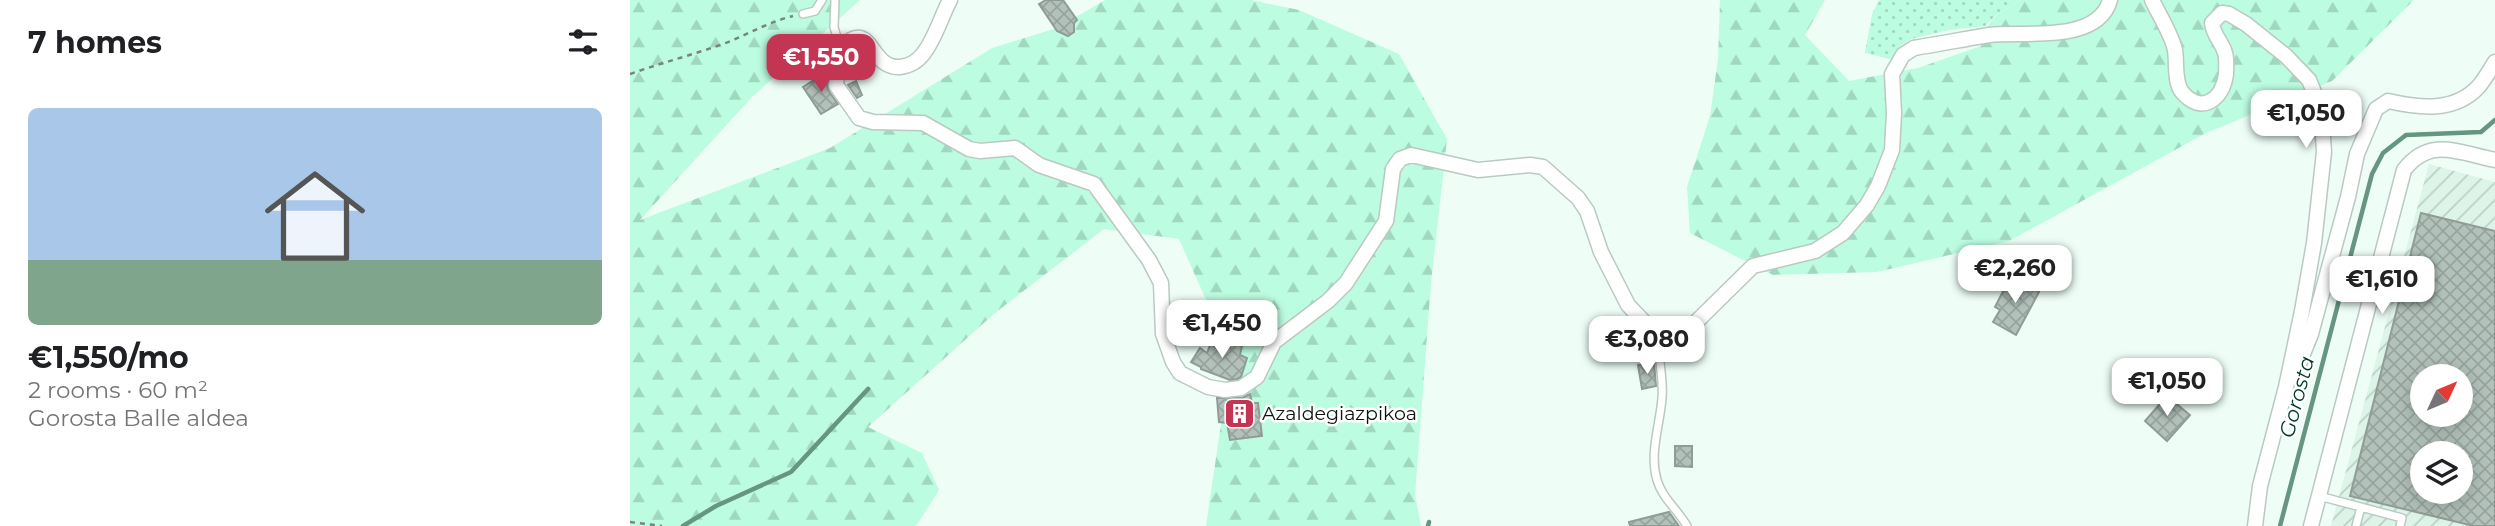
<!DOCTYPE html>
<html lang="en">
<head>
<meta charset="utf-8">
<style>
  :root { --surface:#fff; --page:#f6f6f6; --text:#202124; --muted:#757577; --accent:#c43453 }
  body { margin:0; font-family:Montserrat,sans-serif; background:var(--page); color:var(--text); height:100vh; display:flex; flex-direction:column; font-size:26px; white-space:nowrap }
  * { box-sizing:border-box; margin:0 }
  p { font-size:23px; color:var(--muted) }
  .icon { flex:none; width:38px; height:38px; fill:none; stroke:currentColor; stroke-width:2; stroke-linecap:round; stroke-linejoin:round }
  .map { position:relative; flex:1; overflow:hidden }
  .sheet { display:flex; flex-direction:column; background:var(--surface); width:630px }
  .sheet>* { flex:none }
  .needle { width:46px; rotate:46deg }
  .buttons { position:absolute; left:1780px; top:364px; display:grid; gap:14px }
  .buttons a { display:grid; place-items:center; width:63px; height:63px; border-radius:50%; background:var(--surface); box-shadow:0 4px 18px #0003; font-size:35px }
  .price { position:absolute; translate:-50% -60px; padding:0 16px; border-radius:14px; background:#fff; color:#222; font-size:23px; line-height:46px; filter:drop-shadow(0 2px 4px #0008) }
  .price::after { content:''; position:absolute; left:50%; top:42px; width:21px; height:16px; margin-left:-10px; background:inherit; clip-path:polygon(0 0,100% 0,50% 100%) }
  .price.current { background:var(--accent); color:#fff }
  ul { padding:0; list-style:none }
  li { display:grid; align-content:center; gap:14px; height:371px; padding:0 28px }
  li span { display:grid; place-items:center; height:217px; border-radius:10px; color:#555 }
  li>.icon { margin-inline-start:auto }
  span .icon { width:126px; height:126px; fill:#fffc; stroke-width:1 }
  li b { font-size:30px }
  h2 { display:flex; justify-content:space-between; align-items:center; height:84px; padding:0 28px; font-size:30px }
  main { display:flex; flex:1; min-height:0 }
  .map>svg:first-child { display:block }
  .industrial { fill:url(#industrial-furrows); fill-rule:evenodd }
  .green { fill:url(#green-dots) }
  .forest { fill:url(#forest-firs) }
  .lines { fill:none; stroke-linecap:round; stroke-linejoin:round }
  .stream { stroke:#669581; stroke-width:4.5 }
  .building { fill:url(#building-cross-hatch); stroke:#8f9d96; stroke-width:2; fill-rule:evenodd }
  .lane-casing { stroke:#bac9c2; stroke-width:10 }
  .street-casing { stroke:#bac9c2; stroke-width:17 }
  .path { stroke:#79837f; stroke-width:2.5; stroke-dasharray:5 5; stroke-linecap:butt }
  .lane { stroke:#fff; stroke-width:7 }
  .street { stroke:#fff; stroke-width:14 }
  .labels { text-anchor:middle; stroke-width:5; stroke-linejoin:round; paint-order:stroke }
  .poi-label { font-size:19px; fill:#0e1311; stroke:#fff; text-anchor:start }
  .water-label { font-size:21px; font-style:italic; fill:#003a29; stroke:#fff }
</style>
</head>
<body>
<main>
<section class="sheet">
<h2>7 homes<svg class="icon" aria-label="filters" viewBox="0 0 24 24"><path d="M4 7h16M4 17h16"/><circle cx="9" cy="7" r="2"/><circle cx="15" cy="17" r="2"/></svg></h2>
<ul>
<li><span style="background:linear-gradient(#a9c7e8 70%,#7fa58c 0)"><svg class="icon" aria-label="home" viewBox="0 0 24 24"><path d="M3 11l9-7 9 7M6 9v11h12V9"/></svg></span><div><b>€1,550/mo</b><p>2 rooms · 60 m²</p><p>Gorosta Balle aldea</p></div></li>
</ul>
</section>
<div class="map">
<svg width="1865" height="526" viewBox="0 0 1865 526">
  <defs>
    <pattern id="industrial-furrows" width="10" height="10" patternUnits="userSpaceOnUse" patternTransform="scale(1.75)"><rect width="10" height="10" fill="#ddf4e9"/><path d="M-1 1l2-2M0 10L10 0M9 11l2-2" fill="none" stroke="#bcd0c7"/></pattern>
    <pattern id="green-dots" width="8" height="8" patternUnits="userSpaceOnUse" patternTransform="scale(1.75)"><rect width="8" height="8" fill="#bcfce0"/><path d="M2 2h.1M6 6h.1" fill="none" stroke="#a0d7bf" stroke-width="1.8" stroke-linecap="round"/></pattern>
    <pattern id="forest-firs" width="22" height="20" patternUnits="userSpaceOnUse" patternTransform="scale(1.75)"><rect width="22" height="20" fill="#bcfce0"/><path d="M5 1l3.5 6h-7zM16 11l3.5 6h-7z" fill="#a0d7bf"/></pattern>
    <pattern id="building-cross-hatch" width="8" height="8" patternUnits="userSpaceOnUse" patternTransform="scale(1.75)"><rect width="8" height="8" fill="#b2c1ba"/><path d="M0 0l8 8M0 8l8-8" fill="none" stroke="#98a59f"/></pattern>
  </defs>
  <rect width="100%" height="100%" fill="#eefef7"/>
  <path class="industrial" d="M1799 164 1865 182V526H1701ZM1792 376H1830V415H1792ZM1792 453H1830V492H1792Z"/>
  <path class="green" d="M1249 0H1391L1366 15 1355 26 1319 30 1281 39 1270 46 1264 60 1235 53 1242 14Z"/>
  <path class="forest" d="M0 0H230L122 97 10 220 200 148 362 48 427 28 475 0H621L669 10 769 54 817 139 801 283 785 495 791 526H576L601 356 549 239 474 229 365 313 238 427 292 453 309 490 286 526H0Z
    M1090 0H1195L1175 35 1219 81 1288 68 1351 46C1357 17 1367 15 1391 0H1784L1702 81 1576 133 1379 241 1247 272 1143 275 1060 233 1057 187 1080 116 1088 59Z"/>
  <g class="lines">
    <path class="stream" d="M53 526 86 506 161 472 238 389
      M798 526 799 522
      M1650 526 1742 174 1753 153 1776 135 1851 132 1865 120"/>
  </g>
  <path class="building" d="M416 0H433L447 20 444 23V32L438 36 427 31 409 4Z
    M195 73 198 90 208 104 191 114 173 87Z
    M226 81 232 95 227 98 218 85Z
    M1791 213 1865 231V526H1844L1720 496ZM1792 376H1830V415H1792ZM1792 453H1830V492H1792Z
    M1381 276 1409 292 1386 335 1363 322 1370 310 1365 307Z
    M592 339 612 346 610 355 617 358 611 377 607 379 600 380 571 369V367L561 362 570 348 577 353 582 340 591 343Z
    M1024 363 1026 386 1012 389 1008 365Z
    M620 394 622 403H628L632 436 600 440 597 423 589 422 587 398H612Z
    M1537 396 1560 415 1537 441 1515 421Z
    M1045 446H1062V467L1045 466Z
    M1039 512 1049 526H1000L999 522Z"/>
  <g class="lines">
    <defs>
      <path id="lane" d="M205 0 204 27 210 48
        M173 14 185 11 192 0
        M1031 333C1026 358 1034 374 1032 398 1030 425 1019 453 1027 480 1032 498 1048 510 1057 526
        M1689 496 1772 518 1770 526
        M1726 526 1731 507"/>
      <path id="street" d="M320 0C311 17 305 39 293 54 287 62 279 66 270 67 238 69 243 16 210 48L206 85 229 118 243 122 293 123 339 149 350 151 385 148 409 165 464 184 519 260 531 283 533 334 543 362 550 373 578 387 595 390 611 388 627 377 644 342 698 301 716 283 756 221 763 169 770 159 781 155 848 170 900 165 913 167 948 198 957 211 971 252 998 305 1017 325 1031 332 1045 333 1058 330 1123 266 1185 251 1213 233 1237 205 1248 186 1262 150 1264 113 1262 74 1273 55 1284 48C1309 44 1334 39 1359 35 1393 31 1468 44 1480 0
        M1522 0C1529 15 1541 33 1545 50 1547 62 1544 82 1552 92 1571 115 1593 100 1596 74 1596 68 1597 58 1595 53 1592 42 1583 35 1582 23L1592 13 1599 14 1616 24 1656 56 1679 80 1691 109 1694 152 1684 243 1672 311 1656 387 1630 486 1625 526
        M1665 374 1681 334 1718 197 1727 154 1746 109 1758 101C1789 108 1825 113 1849 86 1855 79 1860 70 1865 62
        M1681 526 1774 170C1800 136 1829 153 1865 160"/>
    </defs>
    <use href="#lane" class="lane-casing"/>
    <use href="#street" class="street-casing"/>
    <path class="path" d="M0 74C31 63 62 55 93 44 117 35 138 22 163 16
      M0 522 32 526"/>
    <use href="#lane" class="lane"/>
    <use href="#street" class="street"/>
  </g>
  <defs>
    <symbol id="building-square" viewBox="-11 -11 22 22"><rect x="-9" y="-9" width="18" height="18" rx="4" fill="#c43453" stroke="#fff"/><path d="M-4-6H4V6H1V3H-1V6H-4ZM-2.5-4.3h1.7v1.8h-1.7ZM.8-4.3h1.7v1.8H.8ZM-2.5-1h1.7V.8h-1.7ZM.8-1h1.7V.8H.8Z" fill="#fff"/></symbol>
  </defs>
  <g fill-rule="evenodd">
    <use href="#building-square" x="592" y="396" width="35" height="35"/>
  </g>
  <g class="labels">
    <g class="poi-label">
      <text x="632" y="420">Azaldegiazpikoa</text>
    </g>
    <g class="water-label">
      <text transform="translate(1667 397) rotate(-75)" y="7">Gorosta</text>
    </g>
  </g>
</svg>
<div class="buttons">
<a><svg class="needle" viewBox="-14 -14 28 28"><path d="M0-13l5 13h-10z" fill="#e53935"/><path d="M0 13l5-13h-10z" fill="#757577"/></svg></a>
<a><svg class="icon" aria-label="layers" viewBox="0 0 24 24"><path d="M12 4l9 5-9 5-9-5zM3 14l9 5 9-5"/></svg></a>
</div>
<b class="price current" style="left:191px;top:94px">€1,550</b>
<b class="price" style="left:1676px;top:150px">€1,050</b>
<b class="price" style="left:1385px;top:305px">€2,260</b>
<b class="price" style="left:1752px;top:316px">€1,610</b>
<b class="price" style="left:592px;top:360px">€1,450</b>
<b class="price" style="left:1017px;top:376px">€3,080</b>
<b class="price" style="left:1537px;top:418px">€1,050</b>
</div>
</main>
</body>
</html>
